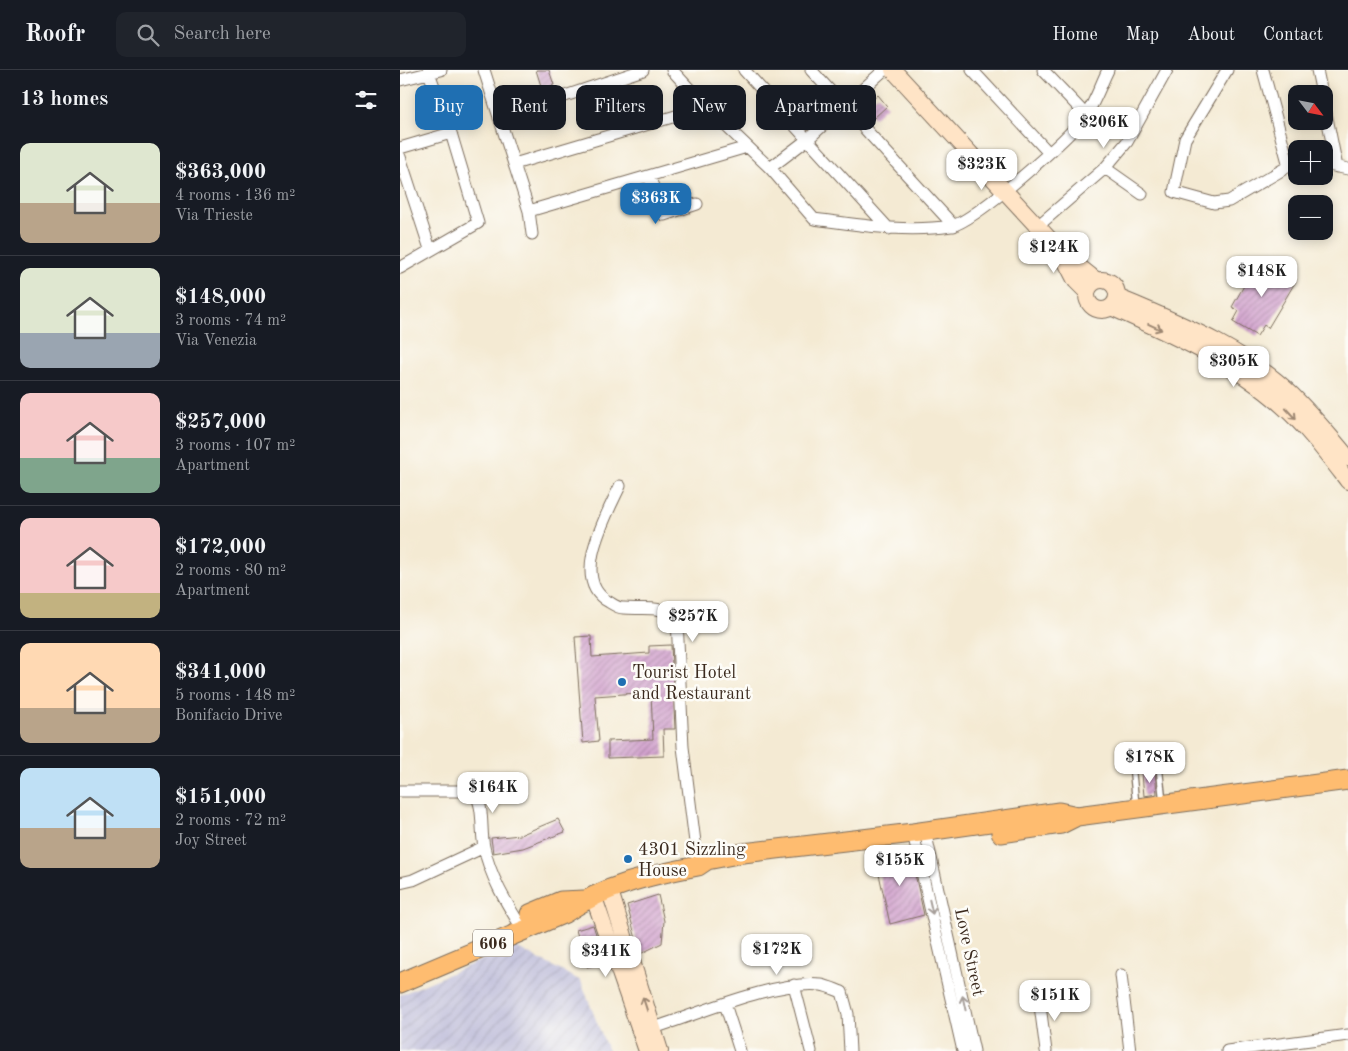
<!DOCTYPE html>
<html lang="en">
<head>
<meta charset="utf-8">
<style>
  :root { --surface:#171b24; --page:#20242c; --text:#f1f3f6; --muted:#9ea1a6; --line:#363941; --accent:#1f6fb2 }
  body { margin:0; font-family:"Old Standard TT",serif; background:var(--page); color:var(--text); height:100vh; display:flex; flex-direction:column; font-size:19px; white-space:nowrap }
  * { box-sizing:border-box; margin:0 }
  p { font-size:16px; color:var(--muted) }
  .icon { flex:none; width:28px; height:28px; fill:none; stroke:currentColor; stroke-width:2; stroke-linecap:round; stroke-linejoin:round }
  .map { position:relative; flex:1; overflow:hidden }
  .side { display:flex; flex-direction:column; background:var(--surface); width:400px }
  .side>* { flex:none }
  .top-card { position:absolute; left:15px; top:15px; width:475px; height:45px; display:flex; gap:10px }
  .needle { width:32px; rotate:122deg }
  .buttons { position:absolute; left:888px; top:15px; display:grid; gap:10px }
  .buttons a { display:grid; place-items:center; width:45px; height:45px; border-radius:10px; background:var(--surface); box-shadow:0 2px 12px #0003; font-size:25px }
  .price { position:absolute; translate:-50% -42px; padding:0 11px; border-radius:10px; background:#fff; color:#222; font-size:16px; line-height:32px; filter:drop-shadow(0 1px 2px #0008) }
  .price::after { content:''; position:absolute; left:50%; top:30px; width:15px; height:11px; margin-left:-8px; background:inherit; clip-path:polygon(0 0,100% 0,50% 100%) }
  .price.on { background:var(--accent); color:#fff }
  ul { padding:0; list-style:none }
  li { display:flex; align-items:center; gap:15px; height:125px; padding:0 20px }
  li+li { border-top:1px solid var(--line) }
  li span { display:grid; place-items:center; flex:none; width:140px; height:100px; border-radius:10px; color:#555 }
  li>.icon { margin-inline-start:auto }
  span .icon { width:60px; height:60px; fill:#fffc; stroke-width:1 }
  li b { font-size:21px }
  h2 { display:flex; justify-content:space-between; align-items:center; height:60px; padding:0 20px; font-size:21px }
  .chip { padding:0 18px; border-radius:10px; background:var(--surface); box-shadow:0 2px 12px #0003; font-size:18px; line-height:45px }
  .chip.on { background:var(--accent); color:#fff }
  header { display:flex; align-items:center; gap:30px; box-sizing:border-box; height:70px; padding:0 25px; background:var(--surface); border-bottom:1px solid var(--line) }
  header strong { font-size:24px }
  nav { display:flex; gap:28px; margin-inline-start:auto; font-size:18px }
  .search { width:350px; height:45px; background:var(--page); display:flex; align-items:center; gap:12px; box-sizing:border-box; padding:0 18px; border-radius:10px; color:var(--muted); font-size:19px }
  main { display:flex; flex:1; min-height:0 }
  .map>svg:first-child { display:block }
  .industrial { fill:url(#industrial-furrows) }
  .building { fill:url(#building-hatch) }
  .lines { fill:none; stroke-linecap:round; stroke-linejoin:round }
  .lane-casing { stroke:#7c6d5d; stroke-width:8 }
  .street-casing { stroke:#7c6d5d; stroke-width:13 }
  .secondary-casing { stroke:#7c6d5d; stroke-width:18 }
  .primary-casing { stroke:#7c6d5d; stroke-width:21 }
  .lane { stroke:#fff; stroke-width:5.5 }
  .street { stroke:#fff; stroke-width:11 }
  .secondary { stroke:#ffe4c6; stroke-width:16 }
  .primary { stroke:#febc70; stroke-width:19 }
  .oneway { stroke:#9d8772 }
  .oneway2 { stroke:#a79f9a }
  .poi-dot { fill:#1f6fb2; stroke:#fdfcf7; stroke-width:2 }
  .labels { text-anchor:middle; stroke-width:5; stroke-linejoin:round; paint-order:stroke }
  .shield { fill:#fdfcf7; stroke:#75695f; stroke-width:1 }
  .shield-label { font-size:16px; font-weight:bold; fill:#3b2a1e }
  .poi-label { font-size:18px; fill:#3b2a1e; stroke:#fdfcf7; text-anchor:start }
  .street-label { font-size:18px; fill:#3b2a1e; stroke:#fdfcf7 }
</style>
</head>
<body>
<header>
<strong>Roofr</strong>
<div class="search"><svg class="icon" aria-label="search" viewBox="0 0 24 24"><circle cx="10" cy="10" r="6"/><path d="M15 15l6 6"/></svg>Search here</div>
<nav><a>Home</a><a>Map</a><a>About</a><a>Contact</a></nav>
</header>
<main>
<section class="side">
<h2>13 homes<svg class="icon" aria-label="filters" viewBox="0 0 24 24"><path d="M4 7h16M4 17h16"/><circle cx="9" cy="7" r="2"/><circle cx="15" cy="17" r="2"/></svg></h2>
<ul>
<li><span style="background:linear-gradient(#dfe7d0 60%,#b9a48a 0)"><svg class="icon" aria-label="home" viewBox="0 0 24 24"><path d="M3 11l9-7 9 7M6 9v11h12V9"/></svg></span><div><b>$363,000</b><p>4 rooms · 136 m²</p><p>Via Trieste</p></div></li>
<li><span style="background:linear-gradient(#dfe7d0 65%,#9aa5b1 0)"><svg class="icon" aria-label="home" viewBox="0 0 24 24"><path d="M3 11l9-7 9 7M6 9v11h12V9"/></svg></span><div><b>$148,000</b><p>3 rooms · 74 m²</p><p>Via Venezia</p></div></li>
<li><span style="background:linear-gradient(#f6c9c9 65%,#7fa58c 0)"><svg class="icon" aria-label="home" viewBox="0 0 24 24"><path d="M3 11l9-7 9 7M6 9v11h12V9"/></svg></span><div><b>$257,000</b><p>3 rooms · 107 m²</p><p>Apartment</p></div></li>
<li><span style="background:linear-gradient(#f6c9c9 75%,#c2b280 0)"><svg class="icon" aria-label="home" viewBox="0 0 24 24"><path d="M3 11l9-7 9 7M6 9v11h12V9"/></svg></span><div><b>$172,000</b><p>2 rooms · 80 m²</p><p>Apartment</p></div></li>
<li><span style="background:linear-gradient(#ffd9b3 65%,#b9a48a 0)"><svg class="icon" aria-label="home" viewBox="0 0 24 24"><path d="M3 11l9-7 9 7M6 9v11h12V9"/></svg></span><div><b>$341,000</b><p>5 rooms · 148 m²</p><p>Bonifacio Drive</p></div></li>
<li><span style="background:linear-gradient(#bfe0f5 60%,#b9a48a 0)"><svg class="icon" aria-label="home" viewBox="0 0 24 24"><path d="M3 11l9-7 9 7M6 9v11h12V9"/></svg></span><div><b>$151,000</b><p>2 rooms · 72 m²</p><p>Joy Street</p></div></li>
</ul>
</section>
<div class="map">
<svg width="948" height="981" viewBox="0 0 948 981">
  <defs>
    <pattern id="industrial-furrows" width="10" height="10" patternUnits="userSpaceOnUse" patternTransform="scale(1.25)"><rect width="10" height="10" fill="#c2c1dc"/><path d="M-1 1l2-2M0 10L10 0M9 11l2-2" fill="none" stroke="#a8a6bc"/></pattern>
    <pattern id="building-hatch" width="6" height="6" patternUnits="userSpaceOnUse" patternTransform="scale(1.25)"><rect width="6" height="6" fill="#d1a1cd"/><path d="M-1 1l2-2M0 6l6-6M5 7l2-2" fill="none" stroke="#ab83a6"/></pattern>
  </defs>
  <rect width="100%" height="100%" fill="#fdfcf7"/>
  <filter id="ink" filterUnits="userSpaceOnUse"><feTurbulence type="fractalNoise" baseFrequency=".02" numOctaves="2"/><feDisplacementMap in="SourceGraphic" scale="10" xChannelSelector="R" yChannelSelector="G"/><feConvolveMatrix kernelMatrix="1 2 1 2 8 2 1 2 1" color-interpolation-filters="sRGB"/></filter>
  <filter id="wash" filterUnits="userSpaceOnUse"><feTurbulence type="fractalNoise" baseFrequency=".0096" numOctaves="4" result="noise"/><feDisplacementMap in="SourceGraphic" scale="20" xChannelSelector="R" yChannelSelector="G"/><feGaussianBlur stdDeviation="1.12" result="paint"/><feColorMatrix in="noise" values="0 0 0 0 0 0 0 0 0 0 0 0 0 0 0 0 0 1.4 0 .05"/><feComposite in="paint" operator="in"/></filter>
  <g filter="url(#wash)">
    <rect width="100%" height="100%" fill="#f4ead3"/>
    <path class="industrial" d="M114 876 181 911 208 981H0V925Z"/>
    <g id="blocks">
      <path class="building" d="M136 0H149L154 15 142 19Z
        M478 25 487 36 474 48 464 37Z
        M859 189 896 211 868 258 864 255 857 266 833 252 839 241 832 237Z
        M191 566 192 587 249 583V576L271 575 275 659H263L264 686 208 688V671L253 669 251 622 195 626 199 671 183 673 175 567Z
        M755 702 757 724 744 726 742 704Z
        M158 749 165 762 123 778 93 783 91 768 120 765Z
        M502 783 511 786 524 845 490 854 475 786Z
        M258 825 264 851 262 873 240 884 227 835Z
        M193 855 205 892 187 897 176 860Z"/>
    </g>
  </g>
  <g filter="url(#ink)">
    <use href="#blocks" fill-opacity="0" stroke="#7c6d5d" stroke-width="1"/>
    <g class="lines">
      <defs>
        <path id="lane" d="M736 736 732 694 740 686H750L755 688 759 696 763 732"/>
        <path id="street" d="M84 0 129 141 132 164
          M272 0 306 37 370 98 414 149C460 155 505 163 551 156 573 153 673 65 686 45 695 32 701 14 708 0
          M344 0 489 159
          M411 0 554 156
          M572 0 649 83
          M643 0 686 45
          M827 0 785 69 774 122 814 133 829 131 889 96 896 95
          M863 0 889 96
          M917 0 922 24
          M0 10 41 0
          M924 33 937 97
          M99 48 243 0
          M0 78 51 63
          M0 87 30 179
          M114 94 306 37
          M924 94 948 99
          M370 98 408 69 484 0
          M705 98 742 124
          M249 106 264 145 297 134
          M129 141 347 77
          M639 155 705 98 727 72 767 0
          M0 198 78 153 51 63 28 0
          M220 416C206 446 169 511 209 532 214 535 218 538 223 538 244 540 261 534 277 549L283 677 298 796
          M0 721H73C85 735 80 758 84 777 90 807 107 834 123 860
          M525 761 574 981
          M513 763 563 981
          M0 813 13 810 84 777
          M721 905 730 981
          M394 915 411 981
          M639 928 646 981
          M325 934 340 981
          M247 960C295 946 372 910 421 915 428 916 436 920 442 922L448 944 450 981
          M827 981 948 965"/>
        <path id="secondary" d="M493 0 663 184 697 211
          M663 186 676 211 687 222
          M687 225a15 15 0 1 1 30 0a15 15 0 1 1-30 0Z
          M717 227C778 253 843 278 892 325 912 345 930 366 948 388
          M711 237C771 264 833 291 883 336 908 358 928 385 948 411
          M209 818 260 981
          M193 825 247 981"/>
        <path id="primary" d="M601 763 661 754 677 746 948 710
          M130 844 161 831 184 830
          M0 913 165 843C205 815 251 805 298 796L307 790 343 783 513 763 659 742 677 746"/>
      </defs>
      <use href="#lane" class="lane-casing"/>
      <use href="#street" class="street-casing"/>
      <use href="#secondary" class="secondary-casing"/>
      <use href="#primary" class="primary-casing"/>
      <use href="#lane" class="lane"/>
      <use href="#street" class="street"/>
      <use href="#secondary" class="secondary"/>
      <use href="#primary" class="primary"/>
    </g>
    <defs><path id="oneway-shaft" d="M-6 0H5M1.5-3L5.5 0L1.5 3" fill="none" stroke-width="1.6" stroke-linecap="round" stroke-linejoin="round" transform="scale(1.25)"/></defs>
    <g class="oneway">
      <use href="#oneway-shaft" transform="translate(755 257) rotate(24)"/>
      <use href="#oneway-shaft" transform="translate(891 344) rotate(47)"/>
      <use href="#oneway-shaft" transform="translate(245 934) rotate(-108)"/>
    </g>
    <g class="oneway2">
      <use href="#oneway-shaft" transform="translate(531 837) rotate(77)"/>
      <use href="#oneway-shaft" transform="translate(564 933) rotate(-102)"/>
    </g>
  </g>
  <g class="poi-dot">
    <circle cx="222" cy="612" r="5"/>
    <circle cx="228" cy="789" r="5"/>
  </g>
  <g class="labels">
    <rect class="shield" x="73" y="859.5" width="40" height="27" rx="4"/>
    <g class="shield-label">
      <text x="93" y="879">606</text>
    </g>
    <g class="poi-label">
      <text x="232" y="608">Tourist Hotel<tspan x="232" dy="21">and Restaurant</tspan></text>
      <text x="238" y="785">4301 Sizzling<tspan x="238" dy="21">House</tspan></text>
    </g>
    <g class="street-label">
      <text transform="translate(570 882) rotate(78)" y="6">Love Street</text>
    </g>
  </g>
</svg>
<div class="buttons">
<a><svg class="needle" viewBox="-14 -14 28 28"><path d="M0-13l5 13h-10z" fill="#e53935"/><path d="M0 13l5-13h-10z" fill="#9ea1a6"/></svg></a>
<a>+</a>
<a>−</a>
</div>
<b class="price" style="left:704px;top:79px">$206K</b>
<b class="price" style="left:582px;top:121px">$323K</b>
<b class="price on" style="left:256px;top:155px">$363K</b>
<b class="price" style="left:654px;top:204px">$124K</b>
<b class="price" style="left:862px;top:228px">$148K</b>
<b class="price" style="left:834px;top:318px">$305K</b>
<b class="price" style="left:293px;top:573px">$257K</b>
<b class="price" style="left:750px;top:714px">$178K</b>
<b class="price" style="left:93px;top:744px">$164K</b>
<b class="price" style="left:500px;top:817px">$155K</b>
<b class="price" style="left:377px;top:906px">$172K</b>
<b class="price" style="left:206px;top:908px">$341K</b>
<b class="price" style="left:655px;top:952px">$151K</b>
<div class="top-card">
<a class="chip on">Buy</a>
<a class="chip">Rent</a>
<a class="chip">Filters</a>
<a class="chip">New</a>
<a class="chip">Apartment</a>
</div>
</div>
</main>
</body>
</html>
